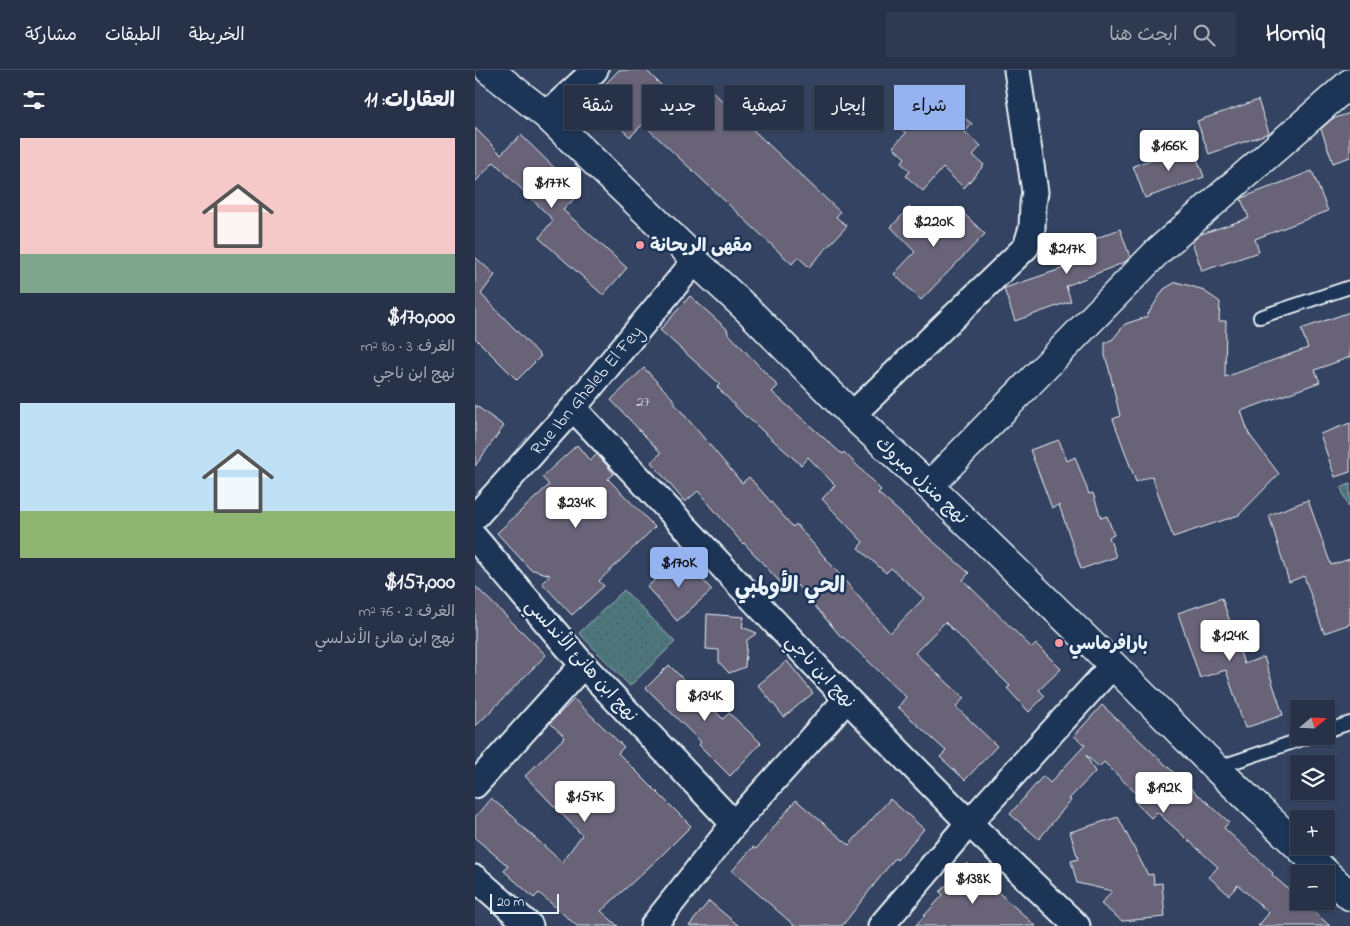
<!DOCTYPE html>
<html lang="ar">
<head>
<meta charset="utf-8">
<style>
  :root { --surface:#273249; --page:#2f3a50; --text:#f1f3f6; --muted:#a4aab4; --line:#434d61; --accent:#95b2f1 }
  body { margin:0; font-family:"Indie Flower","Playpen Sans Arabic",sans-serif; background:var(--page); color:var(--text); direction:rtl; height:100vh; display:flex; flex-direction:column; font-size:19px; white-space:nowrap }
  * { box-sizing:border-box; margin:0 }
  p { font-size:16px; color:var(--muted) }
  .icon { flex:none; width:28px; height:28px; fill:none; stroke:currentColor; stroke-width:2; stroke-linecap:round; stroke-linejoin:round }
  .map { position:relative; flex:1; overflow:hidden; direction:ltr }
  .side { display:flex; flex-direction:column; background:var(--surface); width:475px }
  .side>* { flex:none }
  .guide { position:absolute; left:15px; top:15px; width:475px; height:45px; direction:rtl; display:flex; gap:10px }
  .needle { width:32px; rotate:71deg }
  .controls { position:absolute; left:815px; top:630px; display:grid; gap:10px }
  .controls a { display:grid; place-items:center; width:45px; height:45px; border-radius:0px; background:var(--surface); box-shadow:0 1px 4px #0004,0 0 0 1px var(--line); font-size:25px }
  .scale { position:absolute; left:15px; bottom:12px; width:69px; box-sizing:border-box; padding-left:5px; border:2px solid #e8f1f8; border-top:0; font-size:14px; line-height:18px; white-space:nowrap; color:#e8f1f8; -webkit-text-stroke:4px #1d3557; paint-order:stroke }
  .price { position:absolute; translate:-50% -42px; padding:0 11px; border-radius:5px; background:#fff; color:#222; font-size:16px; line-height:32px; filter:drop-shadow(0 1px 2px #0008) }
  .price::after { content:''; position:absolute; left:50%; top:30px; width:15px; height:11px; margin-left:-8px; background:inherit; clip-path:polygon(0 0,100% 0,50% 100%) }
  .price.current { background:var(--accent); color:#111 }
  ul { padding:0; list-style:none }
  li { display:grid; align-content:center; gap:10px; height:265px; padding:0 20px }
  li span { display:grid; place-items:center; height:155px; border-radius:0px; color:#555 }
  li>.icon { margin-inline-start:auto }
  span .icon { width:90px; height:90px; fill:#fffc; stroke-width:1 }
  li b { font-size:21px }
  h2 { display:flex; justify-content:space-between; align-items:center; height:60px; padding:0 20px; font-size:21px }
  .pill { padding:0 18px; border-radius:0px; background:var(--surface); box-shadow:0 1px 4px #0004,0 0 0 1px var(--line); font-size:18px; line-height:45px }
  .pill.current { background:var(--accent); color:#111 }
  header { display:flex; align-items:center; gap:30px; box-sizing:border-box; height:70px; padding:0 25px; background:var(--surface); border-bottom:1px solid var(--line) }
  header strong { font-size:24px }
  nav { display:flex; gap:28px; margin-inline-start:auto; font-size:18px }
  .search { width:350px; height:45px; background:var(--page); display:flex; align-items:center; gap:12px; box-sizing:border-box; padding:0 18px; border-radius:0px; color:var(--muted); font-size:19px }
  main { display:flex; flex:1; min-height:0 }
  .map>svg:first-child { display:block }
  .grass { fill:url(#grass-dots); stroke:#9bb4ba }
  .building { fill:#686377; stroke:#e8f1f8 }
  .lines { fill:none; stroke-linecap:round; stroke-linejoin:round }
  .lane-casing { stroke:#e8f1f8; stroke-width:16 }
  .street-casing { stroke:#e8f1f8; stroke-width:29 }
  .secondary-casing { stroke:#e8f1f8; stroke-width:31 }
  .lane { stroke:#1d3557; stroke-width:12 }
  .street { stroke:#1d3557; stroke-width:25 }
  .secondary { stroke:#1d3557; stroke-width:28 }
  .poi-dot { fill:#ff9aa2; stroke:#1d3557; stroke-width:2 }
  .labels { text-anchor:middle; stroke-width:5; stroke-linejoin:round; paint-order:stroke }
  .number-label { font-size:15px; fill:#c8ced8 }
  .poi-label { font-size:18px; font-weight:bold; fill:#e8f1f8; stroke:#1d3557; text-anchor:start }
  .street-label { font-size:18px; fill:#e8f1f8; stroke:#1d3557 }
  .district-label { font-size:22px; font-weight:bold; fill:#e8f1f8; stroke:#1d3557 }
</style>
</head>
<body>
<header>
<strong>Homiq</strong>
<div class="search"><svg class="icon" aria-label="search" viewBox="0 0 24 24"><circle cx="10" cy="10" r="6"/><path d="M15 15l6 6"/></svg>ابحث هنا</div>
<nav><a>الخريطة</a><a>الطبقات</a><a>مشاركة</a></nav>
</header>
<main>
<div class="map">
<svg width="875" height="856" viewBox="0 0 875 856">
  <defs>
    <pattern id="grass-dots" width="8" height="8" patternUnits="userSpaceOnUse" patternTransform="scale(1.25)"><rect width="8" height="8" fill="#4e767b"/><path d="M2 2h.1M6 6h.1" fill="none" stroke="#4a5f62" stroke-width="1.8" stroke-linecap="round"/></pattern>
  </defs>
  <rect width="100%" height="100%" fill="#344361"/>
  <filter id="ink" filterUnits="userSpaceOnUse"><feTurbulence type="fractalNoise" baseFrequency=".02" numOctaves="2"/><feDisplacementMap in="SourceGraphic" scale="10" xChannelSelector="R" yChannelSelector="G"/><feConvolveMatrix kernelMatrix="1 2 1 2 8 2 1 2 1" color-interpolation-filters="sRGB"/></filter>
  <g filter="url(#ink)">
    <path class="grass" d="M875 414V441L866 418Z
      M149 520 200 572 155 616 104 563Z"/>
    <path class="building" d="M144 0H171L206 35 223 17 233 27 238 22 365 142 361 147 372 156 334 197 323 187 317 194 168 54 155 67 116 29Z
      M783 30 794 63 734 84 722 51Z
      M472 33 497 54 490 62 506 76 498 85 509 95 489 118 468 98 448 121 431 106 435 101 426 93 430 88 418 77 431 63 421 55 435 39 453 55Z
      M875 43V87L858 93 846 59 857 49Z
      M0 58 26 84 46 65 105 123 88 140 152 198 128 225 64 168 78 150 19 92 0 112Z
      M717 75 729 107 670 128 658 96Z
      M837 101 853 141 780 169 784 182 727 201 717 172 726 164 774 148 766 129 769 127Z
      M435 137 460 160 482 137 510 164 446 230 419 204 440 182 416 157Z
      M645 159 655 187 650 192 591 216 596 231 540 251 529 219 530 218 592 197 586 182Z
      M0 187 20 205 6 224 66 286 42 310 0 268Z
      M701 212 726 219 745 232 744 251H751L750 307 833 278 826 259 875 242V287L840 300 845 312 766 341 774 364 804 404 764 445 698 467 677 406 661 412 638 349 645 346 634 299 630 286V273L638 269 650 254 671 247 689 219Z
      M215 226 253 260 252 262 303 316 297 322 367 384 369 382 406 420 403 423 494 503 488 510 557 578 561 574 586 599 564 620 570 626 554 642 532 618 535 616 470 552 440 583 489 628 481 637 522 676 490 710 465 687 471 681 423 637 431 627 368 567 367 568 322 515 314 522 269 473 268 474 223 421 210 432 176 392 186 383 136 330 169 298 201 332 199 333 267 413 274 407 318 457 321 454 415 563 449 528 416 498 411 503 383 478 388 472 347 429 360 415 333 387 326 395 271 346V347L242 317 245 314 185 260Z
      M0 335 29 356 0 396Z
      M875 353V402L860 407 845 364Z
      M584 370 592 391 600 387 614 424 618 423 626 448 632 446 639 465 634 467 641 487 606 499 584 435 577 438 555 380Z
      M102 375 115 391 122 384 139 404 133 409 180 457 124 511 129 516 97 545 67 513 75 505 55 499 22 463 74 415 67 407Z
      M833 430 856 495 875 489V554L849 563 829 506 814 512 794 445Z
      M206 486 237 520 202 551 172 517Z
      M0 516 71 585 0 657Z
      M747 528 769 594 789 587 808 645 770 658 751 600 725 608 703 543Z
      M232 544 269 547 267 557 282 563 272 570 270 597 254 603 244 592V580L231 579Z
      M312 591 338 623 309 647 283 615Z
      M194 595 248 649 254 643 286 673 255 706 224 675 226 672 171 618Z
      M99 629 149 677 143 683 216 756 185 787 126 841 143 856H102L64 823 59 828 29 801 33 796 0 768V747L16 728 42 750 41 751 87 792 107 765 50 706 90 667 75 653Z
      M627 635 724 726V725L754 752 749 758 798 803 797 805 824 828V831H827L855 856H783L794 843 763 815 754 825 734 807 743 797 682 742 676 748 659 731 664 726 629 692 624 697 611 685 620 702 594 729 596 730 564 769 535 744 568 706 575 713 610 675 599 666Z
      M415 729 449 759 422 790 420 788 367 856H320L257 801 278 777 281 779 321 730 374 775Z
      M643 747 673 805 678 804 679 814 687 813 690 847 647 851 626 834 637 821 602 813 596 791 603 789 595 762Z
      M492 793 514 814 561 856H440L468 825 465 822Z
      M234 831 264 856H214Z"/>
    <g class="lines">
      <defs>
        <path id="lane" d="M785 247 875 217
          M851 661 875 653
          M741 698 836 666"/>
        <path id="street" d="M71 45 120 0
          M98 338 372 629 494 753 602 856
          M377 345 551 177 557 158 558 134 560 122 542 0
          M0 447 98 338 220 191
          M0 468 108 595 259 754
          M0 715 108 595
          M0 808 55 856
          M178 856 259 754 372 629
          M406 856 494 753 638 595"/>
        <path id="secondary" d="M14 0 71 45 209 178 220 191 272 239 377 345 454 416 638 595 741 698 875 826
          M454 416 683 181 875 13"/>
      </defs>
      <use href="#lane" class="lane-casing"/>
      <use href="#street" class="street-casing"/>
      <use href="#secondary" class="secondary-casing"/>
      <use href="#lane" class="lane"/>
      <use href="#street" class="street"/>
      <use href="#secondary" class="secondary"/>
    </g>
  </g>
  <g class="poi-dot">
    <circle cx="165" cy="175" r="5"/>
    <circle cx="584" cy="573" r="5"/>
  </g>
  <g class="labels">
    <g class="number-label">
      <text x="168" y="336">27</text>
    </g>
    <g class="poi-label">
      <text x="175" y="181">مقهى الريحانة</text>
      <text x="594" y="579">بارافرماسي</text>
    </g>
    <g class="street-label">
      <text transform="translate(111 320) rotate(-50)" y="6">Rue Ibn Ghaleb El Fey</text>
      <text transform="translate(447 410) rotate(43)" y="6">نهج منزل مبروك</text>
      <text transform="translate(107 590) rotate(48)" y="6">نهج ابن هانئ الأندلسي</text>
      <text transform="translate(346 601) rotate(47)" y="6">نهج ابن ناجي</text>
    </g>
    <g class="district-label">
      <text x="315" y="522">الحي الأولمبي</text>
    </g>
  </g>
</svg>
<div class="controls">
<a><svg class="needle" viewBox="-14 -14 28 28"><path d="M0-13l5 13h-10z" fill="#e53935"/><path d="M0 13l5-13h-10z" fill="#a4aab4"/></svg></a>
<a><svg class="icon" aria-label="layers" viewBox="0 0 24 24"><path d="M12 4l9 5-9 5-9-5zM3 14l9 5 9-5"/></svg></a>
<a>+</a>
<a>−</a>
</div>
<div class="scale">20 m</div>
<b class="price" style="left:694px;top:102px">$166K</b>
<b class="price" style="left:77px;top:139px">$177K</b>
<b class="price" style="left:459px;top:178px">$220K</b>
<b class="price" style="left:592px;top:205px">$217K</b>
<b class="price" style="left:101px;top:459px">$234K</b>
<b class="price current" style="left:204px;top:519px">$170K</b>
<b class="price" style="left:755px;top:592px">$124K</b>
<b class="price" style="left:230px;top:652px">$134K</b>
<b class="price" style="left:689px;top:744px">$192K</b>
<b class="price" style="left:110px;top:753px">$157K</b>
<b class="price" style="left:498px;top:835px">$138K</b>
<div class="guide">
<a class="pill current">شراء</a>
<a class="pill">إيجار</a>
<a class="pill">تصفية</a>
<a class="pill">جديد</a>
<a class="pill">شقة</a>
</div>
</div>
<section class="side">
<h2>العقارات: 11<svg class="icon" aria-label="filters" viewBox="0 0 24 24"><path d="M4 7h16M4 17h16"/><circle cx="9" cy="7" r="2"/><circle cx="15" cy="17" r="2"/></svg></h2>
<ul>
<li><span style="background:linear-gradient(#f6c9c9 75%,#7fa58c 0)"><svg class="icon" aria-label="home" viewBox="0 0 24 24"><path d="M3 11l9-7 9 7M6 9v11h12V9"/></svg></span><div><b>$170,000</b><p>الغرف: 3 · 80 m²</p><p>نهج ابن ناجي</p></div></li>
<li><span style="background:linear-gradient(#bfe0f5 70%,#8fb573 0)"><svg class="icon" aria-label="home" viewBox="0 0 24 24"><path d="M3 11l9-7 9 7M6 9v11h12V9"/></svg></span><div><b>$157,000</b><p>الغرف: 2 · 76 m²</p><p>نهج ابن هانئ الأندلسي</p></div></li>
</ul>
</section>
</main>
</body>
</html>
